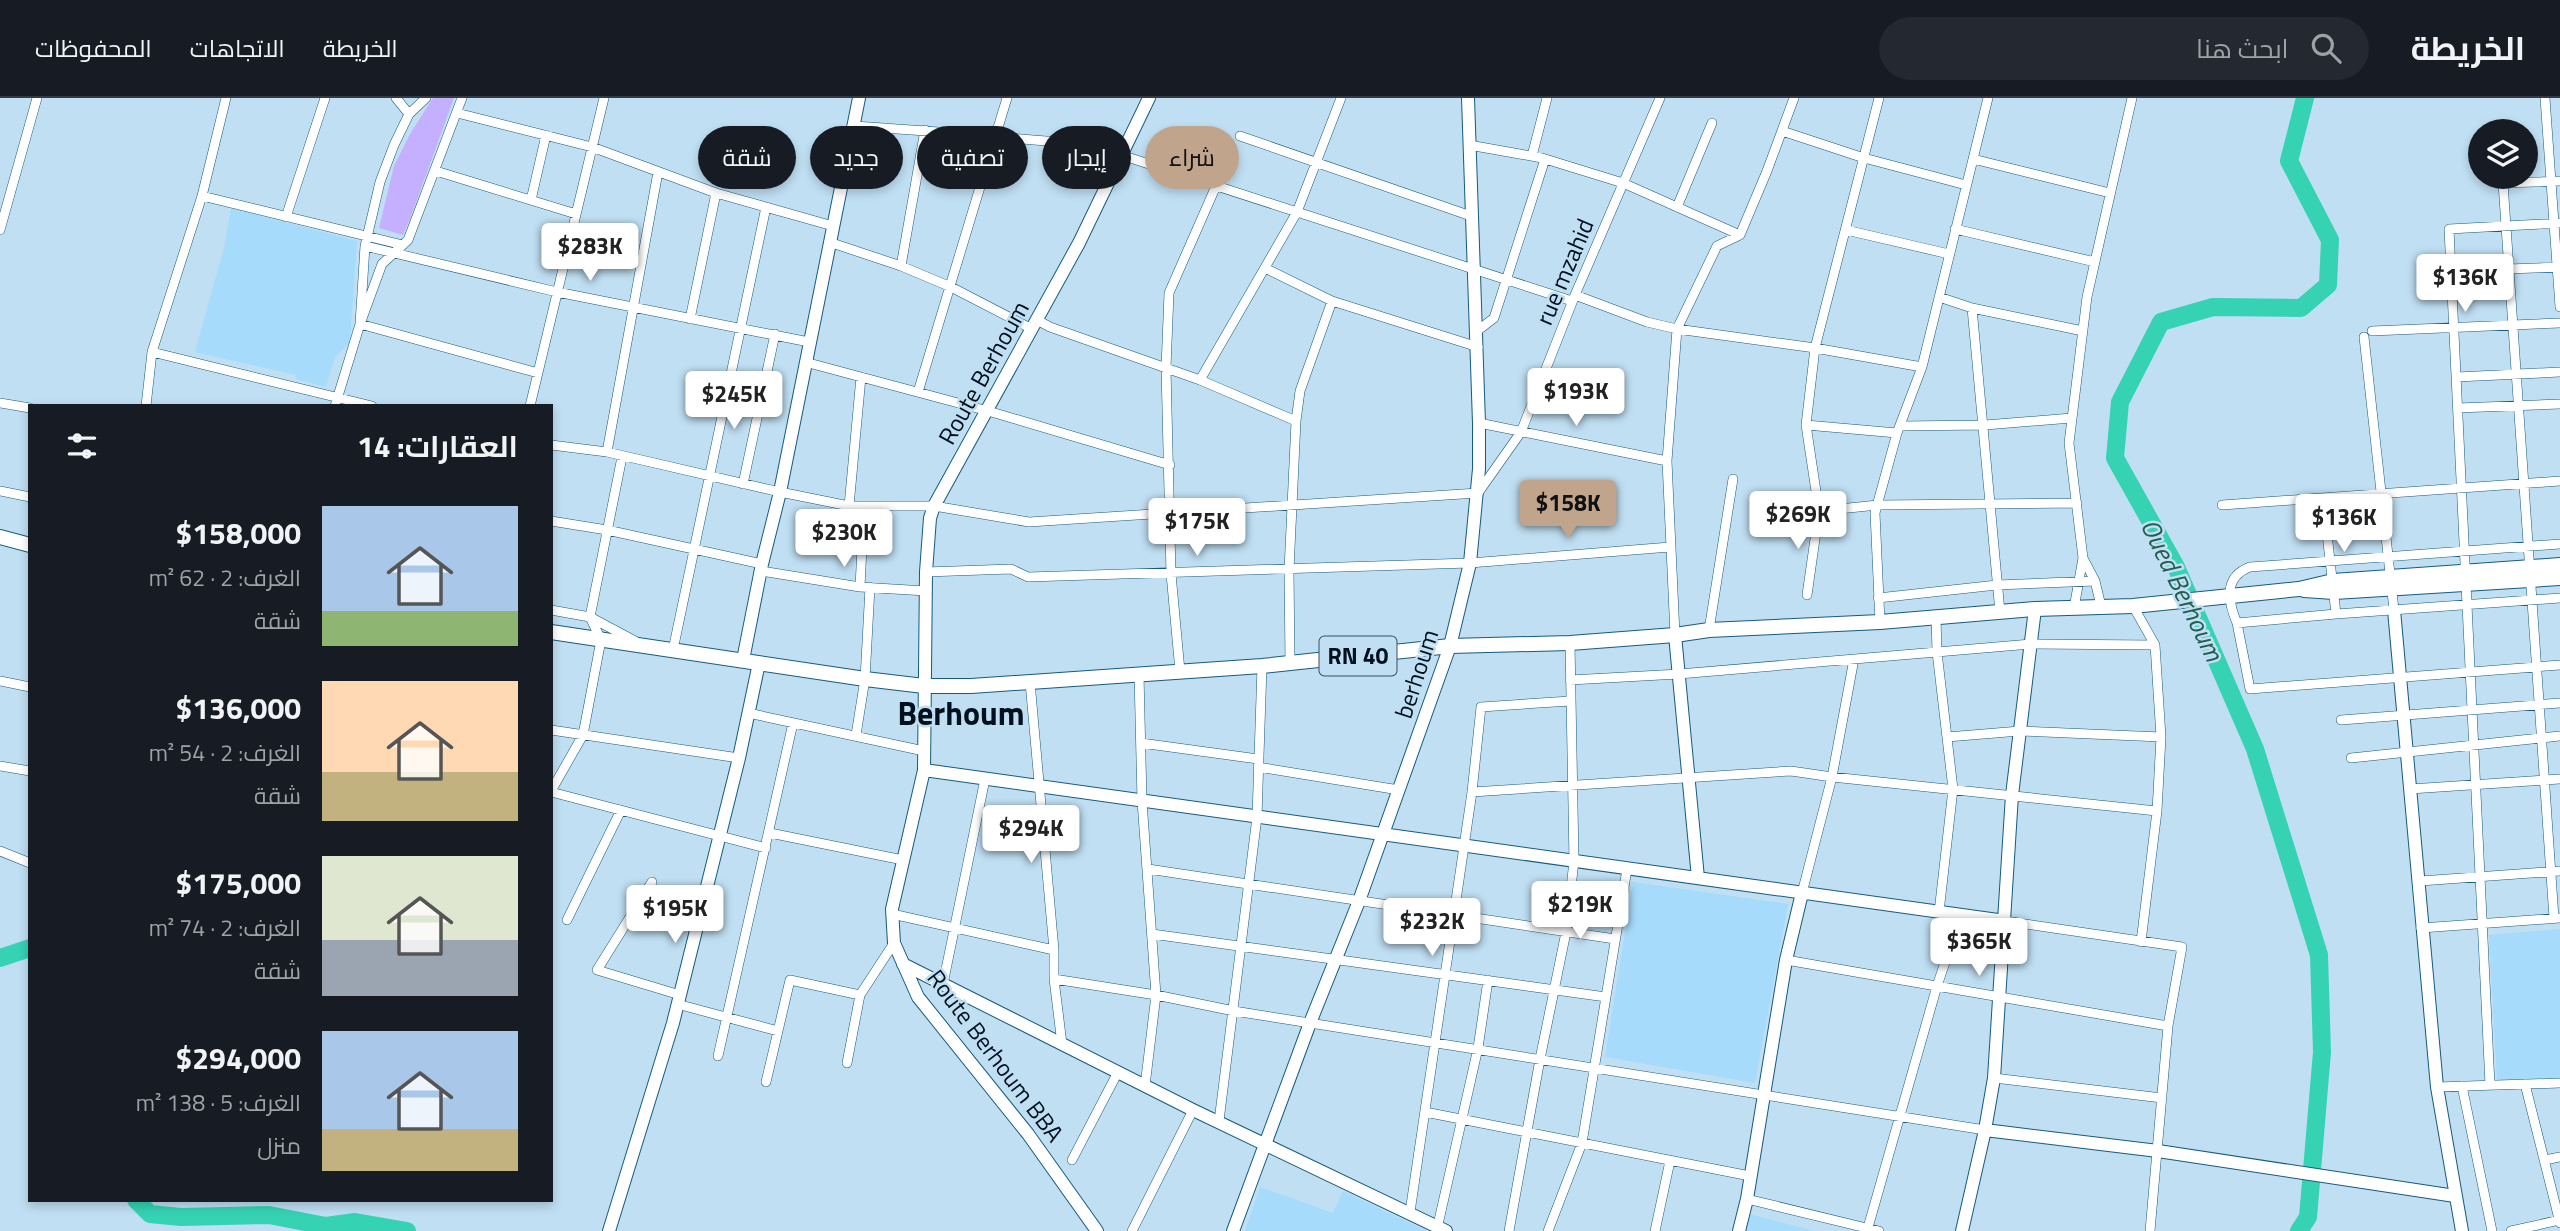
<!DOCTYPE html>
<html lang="ar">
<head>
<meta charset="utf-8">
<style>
  :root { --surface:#171b24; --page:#242831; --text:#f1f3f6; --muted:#9ea1a6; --line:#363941; --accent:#c0a48b }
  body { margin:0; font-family:"Titillium Web",Cairo,sans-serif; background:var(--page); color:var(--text); direction:rtl; height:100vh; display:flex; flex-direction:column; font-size:26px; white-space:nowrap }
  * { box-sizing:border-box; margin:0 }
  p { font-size:23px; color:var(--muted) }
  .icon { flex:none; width:38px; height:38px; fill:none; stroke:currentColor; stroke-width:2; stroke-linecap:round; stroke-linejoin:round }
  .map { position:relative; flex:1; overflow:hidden; direction:ltr }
  .details { position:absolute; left:28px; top:306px; width:525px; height:798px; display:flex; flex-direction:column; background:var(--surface); border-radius:0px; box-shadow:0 4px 10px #0003; direction:rtl }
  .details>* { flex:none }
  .hud { position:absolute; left:574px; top:28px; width:665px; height:63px; direction:rtl; display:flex; gap:14px }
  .buttons { position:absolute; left:2468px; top:21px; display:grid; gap:14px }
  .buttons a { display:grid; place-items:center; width:70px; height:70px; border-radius:50%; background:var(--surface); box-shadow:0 4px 10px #0003; font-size:35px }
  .price { position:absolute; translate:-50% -60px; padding:0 16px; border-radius:7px; background:#fff; color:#222; font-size:23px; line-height:46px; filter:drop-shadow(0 2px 4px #0008) }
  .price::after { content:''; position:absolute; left:50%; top:42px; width:21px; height:16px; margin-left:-10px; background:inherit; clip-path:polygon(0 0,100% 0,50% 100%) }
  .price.active { background:var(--accent); color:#111 }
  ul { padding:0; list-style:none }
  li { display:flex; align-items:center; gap:21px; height:175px; padding:0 35px }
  li span { display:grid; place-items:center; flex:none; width:196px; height:140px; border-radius:0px; color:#555 }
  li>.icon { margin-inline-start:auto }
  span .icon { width:84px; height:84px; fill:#fffc; stroke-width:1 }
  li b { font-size:30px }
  h2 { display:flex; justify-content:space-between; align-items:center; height:84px; padding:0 35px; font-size:30px }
  .chip { padding:0 24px; border-radius:32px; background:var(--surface); box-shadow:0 4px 10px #0003; font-size:24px; line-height:63px }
  .chip.active { background:var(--accent); color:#111 }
  header { display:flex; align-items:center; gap:42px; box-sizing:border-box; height:98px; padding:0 35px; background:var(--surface); border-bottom:2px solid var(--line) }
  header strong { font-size:33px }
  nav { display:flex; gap:38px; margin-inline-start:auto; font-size:24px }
  .search { width:490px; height:63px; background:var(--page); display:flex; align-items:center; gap:18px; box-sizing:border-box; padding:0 24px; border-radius:38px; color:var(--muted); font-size:26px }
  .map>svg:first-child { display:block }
  .built { fill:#a6dbfb }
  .green { fill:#c5b0ff }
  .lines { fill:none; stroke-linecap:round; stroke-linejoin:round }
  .river { stroke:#35d2b3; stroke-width:18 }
  .street-casing { stroke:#155b7e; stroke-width:10 }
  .secondary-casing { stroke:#155b7e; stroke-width:14 }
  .primary-casing { stroke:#155b7e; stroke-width:16 }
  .street { stroke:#fff; stroke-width:9 }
  .secondary { stroke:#fff; stroke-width:12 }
  .primary { stroke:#fff; stroke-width:14 }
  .labels { text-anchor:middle; stroke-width:5; stroke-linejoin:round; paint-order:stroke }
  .shield { fill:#c0dff3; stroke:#3a4e5e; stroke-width:2 }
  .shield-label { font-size:23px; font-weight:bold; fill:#00101e }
  .street-label { font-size:24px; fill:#00101e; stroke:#c0dff3 }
  .water-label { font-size:26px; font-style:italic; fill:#215d50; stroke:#c0dff3 }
  .district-label { font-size:32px; font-weight:bold; fill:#00101e; stroke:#c0dff3 }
</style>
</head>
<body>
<header>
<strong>الخريطة</strong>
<div class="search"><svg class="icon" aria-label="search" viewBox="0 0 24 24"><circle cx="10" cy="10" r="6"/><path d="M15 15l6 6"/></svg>ابحث هنا</div>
<nav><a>الخريطة</a><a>الاتجاهات</a><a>المحفوظات</a></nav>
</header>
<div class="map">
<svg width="2560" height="1133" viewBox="0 0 2560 1133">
  <rect width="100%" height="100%" fill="#c0dff3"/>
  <path class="built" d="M231 110 357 143 350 244 335 259 326 289 296 281V277L195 254 224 150Z
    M1633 784 1788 806 1755 985 1605 959Z
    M2560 831V980L2497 982 2489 837Z
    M1260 1089 1333 1115 1343 1093 1427 1133H1245Z
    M1749 1116 1815 1133H1746Z"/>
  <path class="green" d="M433 0H454L410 121 403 137 379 130 394 68 410 36Z"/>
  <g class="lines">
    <path class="river" d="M0 860 30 850
      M136 1102 150 1116 181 1119 269 1117 326 1128 355 1124 407 1133
      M2299 1133 2308 1119 2322 954 2319 857 2255 651 2176 469 2115 360 2120 304 2161 224 2213 209 2301 210 2328 187 2330 142 2289 63 2305 0"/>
    <defs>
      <path id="street" d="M396 0 409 16
        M462 0 408 142 382 166 360 226 538 275
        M2545 0 2560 209
        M457 15 592 49 716 95 833 128
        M852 28C943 33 1034 43 1125 49
        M1782 33 1864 60 1966 87
        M1240 38 1471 118
        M1469 47 1542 60 1623 85 1740 137
        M1121 57 1572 203
        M1532 58 1547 0
        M1973 61 2110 95
        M436 73 576 116
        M202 98 403 147
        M531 102 546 37
        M1677 109 1712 25
        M286 119 325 0
        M1955 131 2095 164
        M0 132 37 0
        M1846 132 1949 156
        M829 144 901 168 951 189 1032 231
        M365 148 557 194 809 244
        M901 168 925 32
        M1265 170 1332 203 1478 249
        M2508 171 2560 169
        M1575 197 1647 224 1677 231 1815 250 1922 269
        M1939 199 1972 210 2083 233
        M1972 210 2000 514
        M690 221 716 95
        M1037 222 1050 229 1200 282 1296 323 1289 472 1290 565
        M1477 233 1494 220 1545 61
        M2372 233 2560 225
        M2364 239 2394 512
        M152 254 372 308
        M805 264 988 313 1170 367
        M2457 279 2560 274
        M1200 282 1297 114 1341 0
        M918 294 1007 0
        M0 305 30 310
        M146 308 152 254 202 98 226 0
        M335 308 360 226 365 148 380 84 394 47 409 16 426 0
        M530 308 604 0
        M2458 310 2560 306
        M1296 323 1300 293 1332 203
        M1479 325 1667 363
        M1806 327 1897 335
        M1900 328 1985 327 2072 320
        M551 347 607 354 780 394 849 408H934L1029 424 1478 395 1521 334 1575 197 1660 0
        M607 354 658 74
        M743 386 775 236
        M0 393 30 399
        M2323 400 2336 516
        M2222 407 2560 383
        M849 408 861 279
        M1819 413 1878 407 2077 405
        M551 423 607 432 762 466
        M2560 446 2250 469C2223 479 2228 504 2237 525L2336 516 2560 500
        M761 473 860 489 926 493
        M926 474 1011 471 1028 479 1470 465 1670 449
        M860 489 864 409
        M1807 497 1819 413 1806 327 1815 250 1879 0
        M1878 500 1997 487 2095 483
        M2101 508 2095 483 2083 460 2069 345 2087 199 2132 0
        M2133 508 2155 547 2161 639 2157 713 2141 844
        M2074 510 2083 460
        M551 512 590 519 635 543
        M1936 519 1937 554 1953 691 1939 814
        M1880 524 1875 415 1897 335 1922 269 1988 0
        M2237 525 2250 591 2560 567
        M1709 532 1733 381
        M1675 537 1667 363 1677 231 1717 148 1740 137 1767 73 1794 0
        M673 552 766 109
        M1180 573 1171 476 1166 270 1169 195 1216 88
        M1139 576 1142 703 1156 897 1145 988
        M1570 582 1679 576 2031 546 2155 547
        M0 583 30 589
        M1030 584 1054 852V881L1062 946
        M748 615 924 653
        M2341 622 2560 605
        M551 632 739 660
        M856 637 865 581 870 489
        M1947 639 2020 633 2161 639
        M1141 645 1258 661
        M2351 660 2560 638
        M0 668 30 673
        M1258 669 1399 692
        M2410 691 2560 681
        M551 693 583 637 601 542 590 519 622 359
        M551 694 766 750
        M1472 694 1791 673 1832 679 2157 713
        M770 735 903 762
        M0 753 30 765
        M1148 771 1615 841
        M2420 783 2560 773
        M652 784 597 872 680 897
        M1802 795 1832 679 1854 561
        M892 816 1054 852
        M2554 820 2503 85 2560 83
        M567 822 621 712
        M2005 823 2182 849 2168 928 2150 1133
        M2421 830 2560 820
        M1152 836 1606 899
        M1786 862 2168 928
        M1054 881 1156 897 1234 913 1985 1032
        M943 886 985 681
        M677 906 778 933
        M718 958 793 625
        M847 965 860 897
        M1994 980 2162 1000
        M766 984 790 882 860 897 894 845
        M2525 986 2560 1125
        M2490 987 2449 131 2560 125
        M2462 988 2492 1133
        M2437 989 2560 985
        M1425 1014 1750 1078
        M1219 1023 1257 719 1262 568
        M1072 1062 1118 974
        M2545 1062 2560 1059
        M1747 1101 1879 1133
        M1410 1114 1472 694 1481 609 1570 603
        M1437 1131 1478 950 1488 882
        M1132 1133 1193 1012
        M1509 1133 1540 961 1566 834 1574 763 1570 545
        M1548 1133 1582 1045 1627 771
        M1655 1133 1670 1063
        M1867 1133 1937 888 1961 817
        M2511 1133 2560 1122"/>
      <path id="secondary" d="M2394 512 2437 989 2462 1133
        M1675 537 1698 780
        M743 562 762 466 780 394 859 0
        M924 672 2005 823
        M903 866 1193 1012 1446 1133
        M1985 1032 2158 1053 2455 1098
        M609 1133 673 925 739 660 759 565
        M1097 1133 1028 1036 918 899 894 845 892 811 924 672 926 474 930 420 934 408 1079 145 1149 0
        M1233 1133 1310 925 1359 803 1450 548 1470 465 1479 371V325L1468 0
        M1739 1133 1747 1101 1786 862 1802 795
        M1962 1133 1985 1032 1994 980 2012 697 2035 511"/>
      <path id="primary" d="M0 439 30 447
        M2304 492 2334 494 2560 480
        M551 534 865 581 924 588H971L1262 568 1450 548 1570 545 1675 537 1709 532 1880 524 2035 511 2133 508 2299 491 2333 483 2560 467"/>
    </defs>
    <use href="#street" class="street-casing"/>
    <use href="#secondary" class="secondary-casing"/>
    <use href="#primary" class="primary-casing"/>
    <use href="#street" class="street"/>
    <use href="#secondary" class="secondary"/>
    <use href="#primary" class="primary"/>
  </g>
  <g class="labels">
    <rect class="shield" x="1319.5" y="538.5" width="77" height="39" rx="5"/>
    <g class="shield-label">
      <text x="1358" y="566">RN 40</text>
    </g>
    <g class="street-label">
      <text transform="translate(1565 174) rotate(-67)" y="8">rue mzahid</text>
      <text transform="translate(984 275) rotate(-61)" y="8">Route Berhoum</text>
      <text transform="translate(1417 576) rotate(-72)" y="8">berhoum</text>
      <text transform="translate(995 958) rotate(53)" y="8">Route Berhoum BBA</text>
    </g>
    <g class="water-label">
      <text transform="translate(2182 492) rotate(64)" y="9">Oued Berhoum</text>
    </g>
    <g class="district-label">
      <text x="961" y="627">Berhoum</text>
    </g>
  </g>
</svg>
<div class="buttons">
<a><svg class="icon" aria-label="layers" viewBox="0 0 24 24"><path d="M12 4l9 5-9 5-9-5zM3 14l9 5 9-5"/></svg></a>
</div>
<b class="price" style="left:590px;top:185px">$283K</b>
<b class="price" style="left:2465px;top:216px">$136K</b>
<b class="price" style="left:1576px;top:330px">$193K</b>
<b class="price" style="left:734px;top:333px">$245K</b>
<b class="price active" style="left:1568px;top:442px">$158K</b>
<b class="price" style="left:1798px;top:453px">$269K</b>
<b class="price" style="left:2344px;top:456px">$136K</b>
<b class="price" style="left:1197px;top:460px">$175K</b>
<b class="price" style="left:844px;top:471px">$230K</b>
<b class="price" style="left:1031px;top:767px">$294K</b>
<b class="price" style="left:1580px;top:843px">$219K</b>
<b class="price" style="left:675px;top:847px">$195K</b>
<b class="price" style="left:1432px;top:860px">$232K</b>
<b class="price" style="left:1979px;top:880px">$365K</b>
<div class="hud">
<a class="chip active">شراء</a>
<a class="chip">إيجار</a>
<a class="chip">تصفية</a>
<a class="chip">جديد</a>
<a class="chip">شقة</a>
</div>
<section class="details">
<h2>العقارات: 14<svg class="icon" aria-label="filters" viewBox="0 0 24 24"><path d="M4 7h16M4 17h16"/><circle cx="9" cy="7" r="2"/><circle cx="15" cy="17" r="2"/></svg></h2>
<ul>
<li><span style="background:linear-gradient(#a9c7e8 75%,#8fb573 0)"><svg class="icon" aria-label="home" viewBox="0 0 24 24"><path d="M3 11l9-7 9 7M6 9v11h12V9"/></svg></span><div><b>$158,000</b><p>الغرف: 2 · 62 m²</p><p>شقة</p></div></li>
<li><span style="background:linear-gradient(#ffd9b3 65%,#c2b280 0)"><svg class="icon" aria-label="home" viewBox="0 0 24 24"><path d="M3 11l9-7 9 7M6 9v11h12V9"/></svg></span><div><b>$136,000</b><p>الغرف: 2 · 54 m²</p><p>شقة</p></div></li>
<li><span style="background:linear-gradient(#dfe7d0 60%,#9aa5b1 0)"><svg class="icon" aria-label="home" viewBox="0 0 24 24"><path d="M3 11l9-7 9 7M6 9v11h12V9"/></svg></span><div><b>$175,000</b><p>الغرف: 2 · 74 m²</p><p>شقة</p></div></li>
<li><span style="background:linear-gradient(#a9c7e8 70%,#c2b280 0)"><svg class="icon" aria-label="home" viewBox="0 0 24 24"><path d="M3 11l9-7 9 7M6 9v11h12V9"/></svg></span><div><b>$294,000</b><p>الغرف: 5 · 138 m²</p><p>منزل</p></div></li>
</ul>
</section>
</div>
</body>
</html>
